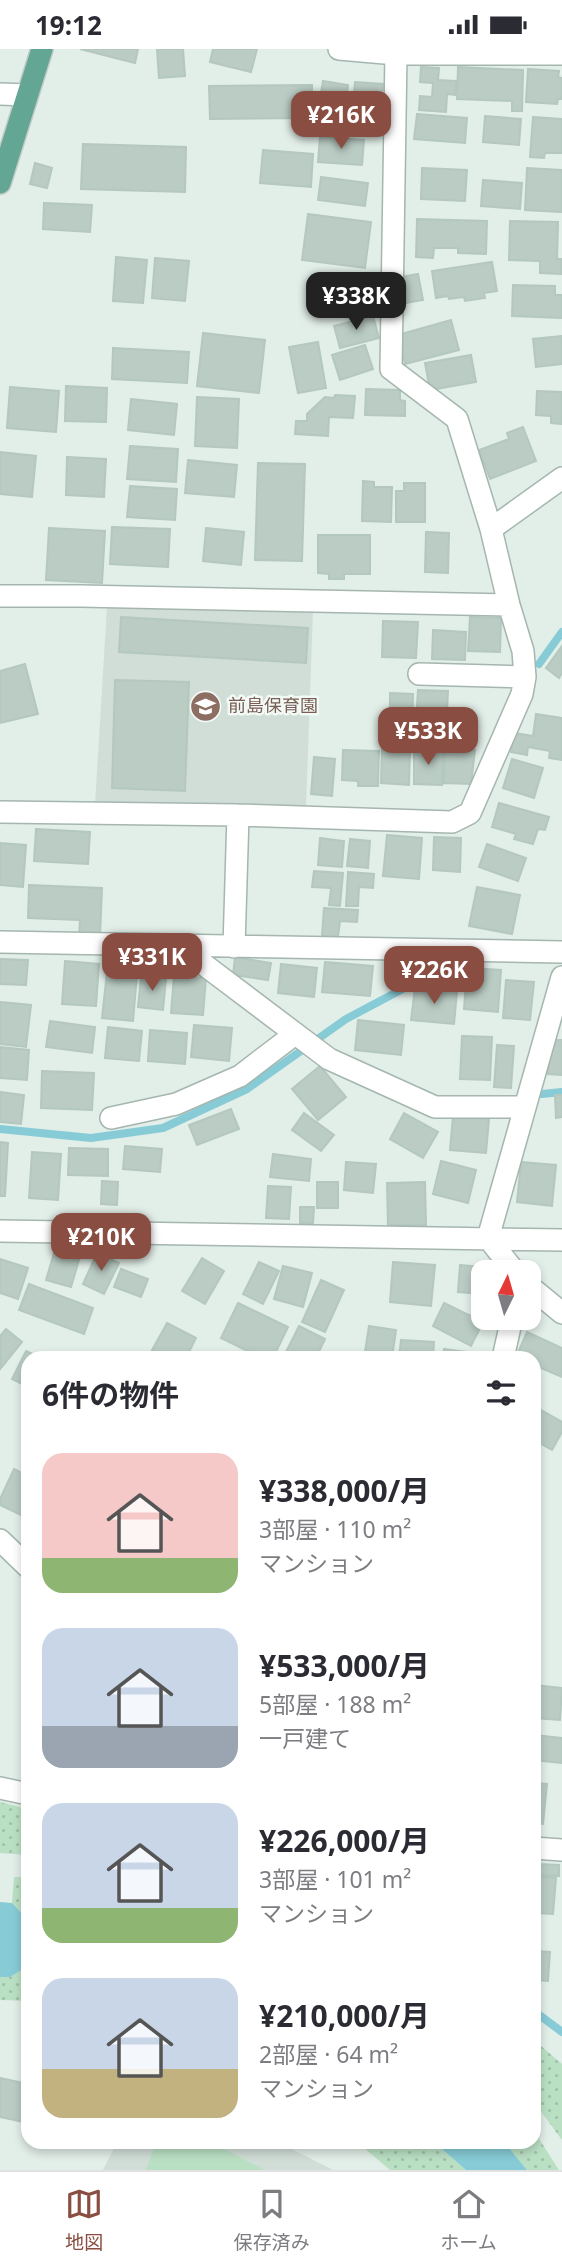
<!DOCTYPE html>
<html lang="ja">
<head>
<meta charset="utf-8">
<style>
  :root { --surface:#fff; --page:#f2f2f3; --text:#2b2b33; --muted:#7c7c81; --line:#e1e1e2; --accent:#894e41 }
  body { margin:0; font-family:"Noto Sans","Noto Sans JP",sans-serif; background:var(--page); color:var(--text); height:100vh; display:flex; flex-direction:column; font-size:26px; white-space:nowrap }
  * { box-sizing:border-box; margin:0 }
  p { font-size:23px; color:var(--muted) }
  .icon { flex:none; width:38px; height:38px; fill:none; stroke:currentColor; stroke-width:2; stroke-linecap:round; stroke-linejoin:round }
  .map { position:relative; flex:1; overflow:hidden }
  .panel { position:absolute; left:21px; top:1302px; width:520px; height:798px; display:flex; flex-direction:column; background:var(--surface); border-radius:21px; box-shadow:0 4px 10px #0003 }
  .panel>* { flex:none }
  .needle { width:46px; rotate:5deg }
  .buttons { position:absolute; left:471px; top:1211px; display:grid; gap:14px }
  .buttons a { display:grid; place-items:center; width:70px; height:70px; border-radius:14px; background:var(--surface); box-shadow:0 4px 10px #0003; font-size:35px }
  .price { position:absolute; translate:-50% -60px; padding:0 16px; border-radius:14px; background:var(--accent); color:#fff; font-size:23px; line-height:46px; filter:drop-shadow(0 2px 4px #0008) }
  .price::after { content:''; position:absolute; left:50%; top:42px; width:21px; height:16px; margin-left:-10px; background:inherit; clip-path:polygon(0 0,100% 0,50% 100%) }
  .price.on { background:#222; color:#fff }
  ul { padding:0; list-style:none }
  li { display:flex; align-items:center; gap:21px; height:175px; padding:0 21px }
  li span { display:grid; place-items:center; flex:none; width:196px; height:140px; border-radius:21px; color:#555 }
  li>.icon { margin-inline-start:auto }
  span .icon { width:84px; height:84px; fill:#fffc; stroke-width:1 }
  li b { font-size:30px }
  h2 { display:flex; justify-content:space-between; align-items:center; height:84px; padding:0 21px; font-size:30px }
  .status { display:flex; justify-content:space-between; align-items:center; height:49px; padding:0 35px; background:var(--surface); direction:ltr }
  .status svg { height:19px; fill:currentColor }
  .dock { display:flex; justify-content:space-around; align-items:center; height:98px; border-top:2px solid var(--line); background:var(--surface); font-size:19px; color:var(--muted) }
  .dock a { display:grid; justify-items:center; gap:4px }
  .dock .on { color:var(--accent) }
  .map>svg:first-child { display:block }
  .built { fill:#d1ded7 }
  .grass { fill:url(#grass-dots) }
  .pitch { fill:#bae0c4 }
  .water { fill:#87cbd6 }
  .lines { fill:none; stroke-linecap:round; stroke-linejoin:round }
  .stream { stroke:#87cbd6; stroke-width:8 }
  .building { fill:#baccc4; stroke:#b4c8bf; stroke-width:2 }
  .minor-casing { stroke:#a4b6af; stroke-width:24 }
  .major-casing { stroke:#c1cac7; stroke-width:24 }
  .minor { stroke:#fff; stroke-width:21 }
  .major { stroke:#64a694; stroke-width:21 }
  .labels { text-anchor:middle; stroke-width:5; stroke-linejoin:round; paint-order:stroke }
  .education-label { font-size:18px; fill:#785e54; stroke:#f3faf6; text-anchor:start }
</style>
</head>
<body>
<div class="status"><b>19:12</b><svg viewBox="0 0 49 12"><path d="M0 12V9h3v3zM5 12V6h3v6zM10 12V3h3v9zM15 12V0h3v12zM26 1h20v11H26zM47 4h2v5h-2z"/></svg></div>
<div class="map">
<svg width="562" height="2121" viewBox="0 0 562 2121">
  <defs>
    <pattern id="grass-dots" width="8" height="8" patternUnits="userSpaceOnUse" patternTransform="scale(1.75)"><rect width="8" height="8" fill="#bae0c4"/><path d="M2 2h.1M6 6h.1" fill="none" stroke="#a0c1a9" stroke-width="1.8" stroke-linecap="round"/></pattern>
  </defs>
  <rect width="100%" height="100%" fill="#e2eee8"/>
  <path class="built" d="M107 558 313 560 306 760 95 755Z
    M117 2093H278L333 2121H103Z"/>
  <path class="grass" d="M0 1753 28 1760V1806L0 1804Z
    M14 1828H28V1871L12 1854Z
    M28 1917V1952L0 1951V1928H10Z
    M534 1991 562 2015V2091L534 2053Z
    M534 2082 559 2121H527L504 2093H534Z
    M357 2093H434L466 2121H390Z"/>
  <path class="pitch" d="M156 2093H210L265 2121H146Z"/>
  <path class="water" d="M0 1853 12 1854 28 1871V1917L10 1928H0Z
    M434 2093H504L527 2121H466Z"/>
  <g class="lines">
    <path class="stream" d="M539 615 562 583
      M542 1045 562 1043
      M0 1080 91 1089 163 1079 247 1040 346 970 446 917 457 909
      M534 1962 562 1983"/>
  </g>
  <path class="building" d="M80 0H138L135 14Z
    M157 0H183L185 27 159 29Z
    M213 0H257L251 23 210 13Z
    M421 18 439 19 438 31 456 32 455 46 447 45 446 63 419 61 420 47 432 48 433 34 420 33Z
    M458 18 523 21 522 62H512V52L457 50Z
    M528 20 559 22 558 28 562 29V50H558L557 55 526 53Z
    M323 32 348 36 343 72 317 68Z
    M355 33 383 35 380 70 352 68Z
    M312 36V69L210 70 209 37Z
    M417 65 467 69 465 94 414 90Z
    M485 67 521 70 519 96 483 93Z
    M533 68 562 70V104H545L544 109 530 108Z
    M320 88 364 91 362 116 318 113Z
    M83 95 186 98 185 143 81 140Z
    M263 101 313 105 311 138 260 134Z
    M35 114 52 119 47 139 30 135Z
    M422 119 467 121 465 152 421 150Z
    M527 119 562 121V163L525 161Z
    M321 128 368 134 365 157 318 151Z
    M483 131 522 134 520 160 481 157Z
    M44 154 92 156 90 183 43 180Z
    M308 165 371 173 365 219 302 211Z
    M417 170 487 172 486 205 458 204V199H434L433 209 416 208Z
    M510 172 558 173 557 210H562L561 225 540 224V212L509 211Z
    M116 208 147 211 143 254 113 252Z
    M155 209 189 212 185 252 152 249Z
    M492 213 497 242 484 244 485 249 465 252 464 248 449 250 448 247 436 249 432 222Z
    M418 225 423 251 405 254 401 228Z
    M513 236 555 237V246H562V269L512 267Z
    M373 267 379 289 340 299 334 277Z
    M451 271 459 301 405 315 398 286Z
    M203 284 265 291 259 344 197 337Z
    M562 287V315L536 318 533 290Z
    M318 293 326 339 298 344 289 298Z
    M365 296 373 320 340 331 332 306Z
    M113 299 189 303 187 334 112 330Z
    M471 306 476 333 430 341 425 314Z
    M66 337 107 339 106 373 65 372Z
    M10 338 59 342 56 383 7 379Z
    M366 340 400 341V351L405 352V367L365 366Z
    M537 342 562 343V375L551 374V367L536 366Z
    M335 346 355 347 353 369 329 368 328 387 295 385 296 372H307V365L325 348 334 349Z
    M197 348 239 350 237 399 195 397Z
    M131 350 177 355 174 386 128 381Z
    M523 378 536 412 490 430 479 401 509 390 507 384Z
    M130 397 178 400 176 433 127 430Z
    M0 403 36 407 32 448 0 445Z
    M67 408 106 410 104 448 66 446Z
    M188 411 237 416 234 448 185 444Z
    M258 414 305 415 302 512 255 511Z
    M363 432 374 433V438H392L391 473 362 472Z
    M404 434H425V473H396V442H404Z
    M130 437 177 440 175 471 127 468Z
    M112 478 170 480 168 518 110 515Z
    M49 479 105 482 102 534 46 531Z
    M206 479 244 483 241 516 203 512Z
    M426 483 449 484 448 524 425 523Z
    M318 486H370V525H344V530H329V525L318 524Z
    M121 568 308 579 306 614 119 603Z
    M470 568 501 569 500 603 468 602Z
    M383 572 418 573 416 609 382 608Z
    M433 581 466 583 465 611 432 610Z
    M562 597V624L559 629 546 619Z
    M25 615 38 665 0 674V622Z
    M115 631 189 633 185 742 112 739Z
    M418 641 448 642 446 680H430V672H416Z
    M390 644 413 645 412 684 383 683 384 663H390Z
    M536 665 562 669V711L549 709 550 702 528 698 527 706 511 703 514 684 533 687Z
    M382 699 410 701 409 736 381 734Z
    M414 700H443L442 736 414 735Z
    M445 700 475 701 471 735 444 734Z
    M343 701 379 702 378 737H358V732L342 731Z
    M314 708 335 710 332 747 311 745Z
    M512 710 543 719 534 749 503 739Z
    M499 754 549 768 545 781 538 780 533 795 514 790 516 785 492 778Z
    M36 780 90 783 88 815 34 812Z
    M387 786 422 789 419 830 383 827Z
    M434 788 461 789 460 823 433 821Z
    M320 789 344 792 342 818 318 816Z
    M350 790 370 792 368 819 347 817Z
    M0 794 26 796 23 838 0 836Z
    M487 795 526 809 518 832 479 818Z
    M314 822 343 824 340 857 329 856 331 839 312 838Z
    M348 823 374 825 373 839 359 838 358 857H346Z
    M29 836 102 839 100 888 79 887 80 871 28 869Z
    M477 838 520 846 512 885 469 877Z
    M324 859 358 861 357 873 340 872 338 888 322 887Z
    M235 908 271 914 268 931 233 926Z
    M0 910 28 911 26 936 0 935Z
    M65 912 99 915 96 957 62 955Z
    M325 913 373 917 370 947 322 943Z
    M281 915 317 919 314 948 278 944Z
    M467 919 501 921 498 963 464 960Z
    M107 923 137 926 133 972 102 969Z
    M174 927 206 929 203 966 171 964Z
    M141 928 166 930 163 961 138 958Z
    M506 931 534 933 530 971 503 969Z
    M415 938 457 943 454 975 411 971Z
    M0 953 31 956 26 998 0 995Z
    M358 971 404 976 401 1006 355 1001Z
    M50 972 95 978 92 1004 46 998Z
    M194 976 232 979 229 1012 191 1008Z
    M108 978 142 982 139 1012 105 1009Z
    M150 981 187 984 185 1015 148 1012Z
    M462 987 492 988 490 1031 460 1030Z
    M551 991H562V1026L548 1025Z
    M497 996 514 997 511 1039 494 1038Z
    M0 998 29 1001 27 1031 0 1029Z
    M320 1017 346 1048 318 1071 292 1040Z
    M42 1022 94 1024 92 1061 41 1059Z
    M0 1043 24 1046 21 1075 0 1073Z
    M555 1046H562V1068L556 1069Z
    M231 1060 239 1080 197 1096 189 1076Z
    M304 1064 334 1086 321 1102 292 1081Z
    M404 1064 438 1083 423 1109 390 1090Z
    M453 1067 489 1070 486 1104 450 1101Z
    M0 1093 8 1094 5 1147H0Z
    M125 1097 162 1100 160 1123 123 1120Z
    M69 1099 108 1100V1127L68 1126Z
    M32 1103 61 1105 58 1151 29 1149Z
    M273 1105 311 1110 309 1132 270 1128Z
    M441 1112 476 1121 468 1154 433 1145Z
    M346 1113 376 1115 373 1144 344 1141Z
    M521 1113 556 1116 552 1157 517 1153Z
    M102 1132 118 1133 117 1156 101 1155Z
    M317 1133H338V1159H317Z
    M425 1133 426 1176H388L387 1134Z
    M268 1137 291 1138 289 1170 266 1169Z
    M300 1158H314L313 1174H300Z
    M54 1204 79 1211 71 1238 46 1231Z
    M97 1204 119 1214 104 1245 83 1235Z
    M202 1209 224 1222 205 1255 182 1242Z
    M0 1210 28 1219 18 1250 0 1244Z
    M259 1213 279 1222 263 1255 243 1245Z
    M393 1213 435 1216 431 1257 390 1253Z
    M460 1216 502 1220 501 1223H483V1245L458 1243Z
    M283 1217 312 1224 303 1258 274 1250Z
    M121 1220 148 1230 141 1248 114 1238Z
    M321 1231 344 1241 325 1283 302 1273Z
    M29 1235 93 1259 84 1285 19 1261Z
    M238 1254 288 1278 273 1309H262L221 1289Z
    M444 1254 483 1273 471 1297 433 1277Z
    M167 1274 196 1289 186 1309H166L152 1301Z
    M299 1277 325 1290 316 1309H283Z
    M369 1277 396 1281 392 1309H364Z
    M6 1280 22 1293 1 1319 0 1287Z
    M527 1283 562 1299V1328L534 1316V1309L516 1308Z
    M401 1291 434 1293 433 1309H399Z
    M444 1300 491 1306 490 1309H443Z
    M26 1302 41 1309H28V1338L12 1330Z
    M534 1357 562 1373V1383L552 1401 534 1391Z
    M14 1420 28 1427 27 1469 0 1456V1450Z
    M534 1636 562 1639 560 1671 534 1669Z
    M534 1686 562 1689V1714L534 1711Z
    M534 1734 547 1735 543 1775 534 1774Z
    M538 1815 559 1816V1827L537 1826Z
    M534 1827 556 1829 553 1865 537 1864V1860H534Z
    M534 1902 550 1903 548 1932 534 1931Z
    M0 2029 28 2035V2074L0 2068Z"/>
  <g class="lines">
    <defs>
      <path id="minor" d="M339 0 396 5H562
        M0 45 27 46
        M491 480 562 429
        M0 547H81L509 556
        M419 625 525 628
        M0 763 238 766 452 773 470 764 522 645 525 628 523 602 509 556 491 480 457 370 391 320 396 5
        M0 893 562 903
        M178 896 329 1010 435 1058H525
        M234 898 238 766
        M111 1069 176 1055 240 1027 295 985
        M0 1182 562 1191
        M515 1223 488 1189 562 928
        M528 1236 562 1264
        M503 1309 512 1269
        M0 1491 28 1518
        M0 1739 28 1745
        M534 1799 562 1801"/>
      <path id="major" d="M0 134 42 0"/>
    </defs>
    <use href="#minor" class="minor-casing"/>
    <use href="#major" class="major-casing"/>
    <use href="#minor" class="minor"/>
    <use href="#major" class="major"/>
  </g>
  <defs>
    <symbol id="school-disc" viewBox="-11 -11 22 22"><circle r="9.5" fill="#8d6e63" stroke="#f3faf6"/><path d="M0-5L7-2L0 1L-7-2ZM-4 1L0 2.5L4 1V4Q0 6-4 4Z" fill="#fff"/></symbol>
  </defs>
  <g fill-rule="evenodd">
    <use href="#school-disc" x="188" y="640" width="35" height="35"/>
  </g>
  <g class="labels">
    <g class="education-label">
      <text x="228" y="663">前島保育園</text>
    </g>
  </g>
</svg>
<div class="buttons">
<a><svg class="needle" viewBox="-14 -14 28 28"><path d="M0-13l5 13h-10z" fill="#e53935"/><path d="M0 13l5-13h-10z" fill="#7c7c81"/></svg></a>
</div>
<b class="price" style="left:341px;top:102px">¥216K</b>
<b class="price on" style="left:356px;top:283px">¥338K</b>
<b class="price" style="left:428px;top:718px">¥533K</b>
<b class="price" style="left:152px;top:944px">¥331K</b>
<b class="price" style="left:434px;top:957px">¥226K</b>
<b class="price" style="left:101px;top:1224px">¥210K</b>
<section class="panel">
<h2>6件の物件<svg class="icon" aria-label="filters" viewBox="0 0 24 24"><path d="M4 7h16M4 17h16"/><circle cx="9" cy="7" r="2"/><circle cx="15" cy="17" r="2"/></svg></h2>
<ul>
<li><span style="background:linear-gradient(#f6c9c9 75%,#8fb573 0)"><svg class="icon" aria-label="home" viewBox="0 0 24 24"><path d="M3 11l9-7 9 7M6 9v11h12V9"/></svg></span><div><b>¥338,000/月</b><p>3部屋 · 110 m²</p><p>マンション</p></div></li>
<li><span style="background:linear-gradient(#c9d6e8 70%,#9aa5b1 0)"><svg class="icon" aria-label="home" viewBox="0 0 24 24"><path d="M3 11l9-7 9 7M6 9v11h12V9"/></svg></span><div><b>¥533,000/月</b><p>5部屋 · 188 m²</p><p>一戸建て</p></div></li>
<li><span style="background:linear-gradient(#c9d6e8 75%,#8fb573 0)"><svg class="icon" aria-label="home" viewBox="0 0 24 24"><path d="M3 11l9-7 9 7M6 9v11h12V9"/></svg></span><div><b>¥226,000/月</b><p>3部屋 · 101 m²</p><p>マンション</p></div></li>
<li><span style="background:linear-gradient(#c9d6e8 65%,#c2b280 0)"><svg class="icon" aria-label="home" viewBox="0 0 24 24"><path d="M3 11l9-7 9 7M6 9v11h12V9"/></svg></span><div><b>¥210,000/月</b><p>2部屋 · 64 m²</p><p>マンション</p></div></li>
</ul>
</section>
</div>
<nav class="dock">
<a class="on"><svg class="icon" aria-label="map" viewBox="0 0 24 24"><path d="M3 6l6-2 6 2 6-2v14l-6 2-6-2-6 2zM9 4v14M15 6v14"/></svg>地図</a>
<a><svg class="icon" aria-label="saved" viewBox="0 0 24 24"><path d="M7 4h10v16l-5-4-5 4z"/></svg>保存済み</a>
<a><svg class="icon" aria-label="home" viewBox="0 0 24 24"><path d="M3 11l9-7 9 7M6 9v11h12V9"/></svg>ホーム</a>
</nav>
</body>
</html>
